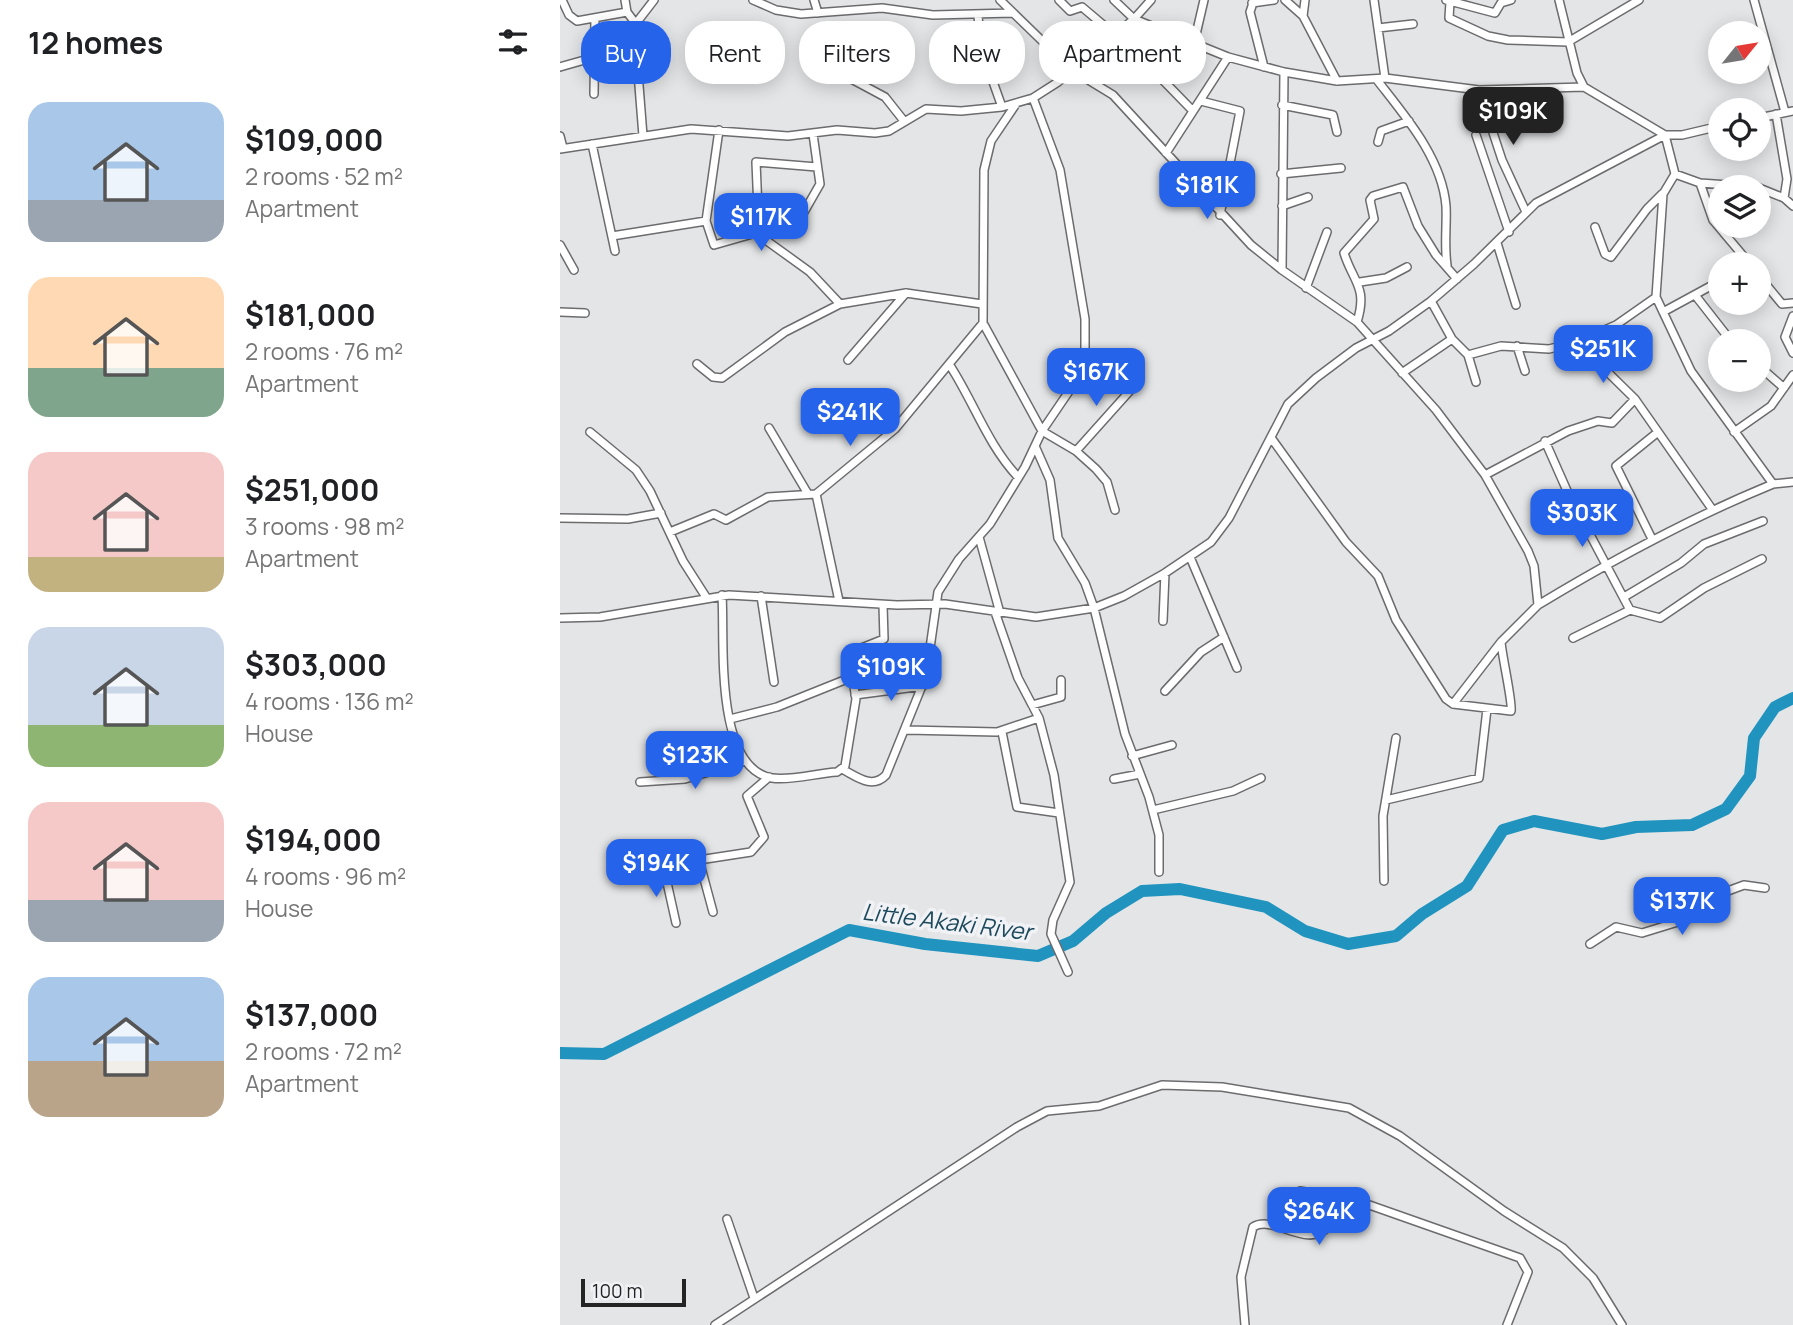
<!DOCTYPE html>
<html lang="en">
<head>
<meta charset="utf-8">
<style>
  :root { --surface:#fff; --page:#f2f2f2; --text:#202124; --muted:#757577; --accent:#2563eb }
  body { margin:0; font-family:Manrope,sans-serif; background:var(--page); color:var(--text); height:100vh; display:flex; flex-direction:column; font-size:26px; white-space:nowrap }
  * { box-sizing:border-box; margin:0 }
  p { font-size:23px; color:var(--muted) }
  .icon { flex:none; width:38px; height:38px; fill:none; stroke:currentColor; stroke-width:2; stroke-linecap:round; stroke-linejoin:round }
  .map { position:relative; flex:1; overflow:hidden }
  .drawer { display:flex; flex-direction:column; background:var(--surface); width:560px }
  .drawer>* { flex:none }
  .top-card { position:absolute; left:21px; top:21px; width:665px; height:63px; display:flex; gap:14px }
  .needle { width:46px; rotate:60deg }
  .fabs { position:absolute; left:1148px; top:21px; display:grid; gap:14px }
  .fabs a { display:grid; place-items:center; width:63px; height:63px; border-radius:50%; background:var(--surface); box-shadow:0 4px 18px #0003; font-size:35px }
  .scale { position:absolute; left:21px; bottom:18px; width:105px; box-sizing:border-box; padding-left:7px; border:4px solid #242425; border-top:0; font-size:19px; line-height:24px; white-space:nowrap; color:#242425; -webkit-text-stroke:5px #f1f2f5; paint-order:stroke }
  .price { position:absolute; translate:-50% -60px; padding:0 16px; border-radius:14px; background:var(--accent); color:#fff; font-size:23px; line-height:46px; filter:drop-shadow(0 2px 4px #0008) }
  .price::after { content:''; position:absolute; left:50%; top:42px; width:21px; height:16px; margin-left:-10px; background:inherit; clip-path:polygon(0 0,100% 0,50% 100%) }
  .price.selected { background:#222; color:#fff }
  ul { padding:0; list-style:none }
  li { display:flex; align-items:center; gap:21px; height:175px; padding:0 28px }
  li span { display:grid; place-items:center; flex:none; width:196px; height:140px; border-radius:21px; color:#555 }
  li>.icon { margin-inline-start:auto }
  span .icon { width:84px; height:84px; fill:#fffc; stroke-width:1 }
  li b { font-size:30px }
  h2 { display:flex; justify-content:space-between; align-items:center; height:84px; padding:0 28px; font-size:30px }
  .chip { padding:0 24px; border-radius:28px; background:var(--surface); box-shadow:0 4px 18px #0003; font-size:24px; line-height:63px }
  .chip.selected { background:var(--accent); color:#fff }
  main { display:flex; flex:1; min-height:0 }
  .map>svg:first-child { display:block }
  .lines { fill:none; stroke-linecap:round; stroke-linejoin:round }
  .river { stroke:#2094bf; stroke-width:12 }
  .minor-casing { stroke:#6c6c6f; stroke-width:10 }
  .minor { stroke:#fff; stroke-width:7 }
  .labels { text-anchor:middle; stroke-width:7; stroke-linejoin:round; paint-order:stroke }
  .water-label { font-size:23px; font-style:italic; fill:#1c495c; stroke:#f1f2f5 }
</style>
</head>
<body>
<main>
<section class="drawer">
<h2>12 homes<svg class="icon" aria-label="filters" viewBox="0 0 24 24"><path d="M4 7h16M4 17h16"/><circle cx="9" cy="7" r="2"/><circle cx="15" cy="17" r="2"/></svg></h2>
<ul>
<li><span style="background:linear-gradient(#a9c7e8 70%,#9aa5b1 0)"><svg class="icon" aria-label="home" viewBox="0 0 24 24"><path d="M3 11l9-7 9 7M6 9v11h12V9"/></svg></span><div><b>$109,000</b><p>2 rooms · 52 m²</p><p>Apartment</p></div></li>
<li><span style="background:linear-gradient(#ffd9b3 65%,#7fa58c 0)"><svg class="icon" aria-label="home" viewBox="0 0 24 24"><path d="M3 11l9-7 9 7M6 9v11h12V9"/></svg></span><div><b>$181,000</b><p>2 rooms · 76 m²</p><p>Apartment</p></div></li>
<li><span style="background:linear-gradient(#f6c9c9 75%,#c2b280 0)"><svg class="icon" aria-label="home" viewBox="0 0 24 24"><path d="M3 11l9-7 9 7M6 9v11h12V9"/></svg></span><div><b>$251,000</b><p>3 rooms · 98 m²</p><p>Apartment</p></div></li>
<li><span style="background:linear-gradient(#c9d6e8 70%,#8fb573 0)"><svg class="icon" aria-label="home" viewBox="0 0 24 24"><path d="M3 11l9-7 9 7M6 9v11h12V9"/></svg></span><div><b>$303,000</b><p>4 rooms · 136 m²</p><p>House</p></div></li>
<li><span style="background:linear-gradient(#f6c9c9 70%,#9aa5b1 0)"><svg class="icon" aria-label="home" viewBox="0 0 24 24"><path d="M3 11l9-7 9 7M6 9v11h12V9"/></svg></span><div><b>$194,000</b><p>4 rooms · 96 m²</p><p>House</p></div></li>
<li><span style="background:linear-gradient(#a9c7e8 60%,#b9a48a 0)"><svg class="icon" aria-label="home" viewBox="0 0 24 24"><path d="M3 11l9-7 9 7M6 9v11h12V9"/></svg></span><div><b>$137,000</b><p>2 rooms · 72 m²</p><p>Apartment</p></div></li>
</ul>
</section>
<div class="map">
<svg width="1233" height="1325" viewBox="0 0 1233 1325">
  <rect width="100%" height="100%" fill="#e4e5e7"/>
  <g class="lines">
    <path class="river" d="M0 1053 44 1054 289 930 365 944 478 956 513 941 546 913 582 891 620 889 706 907 745 931 788 944 836 936 862 914 907 886 943 830 974 821 1042 834 1076 827 1132 825 1166 809 1190 776 1194 738 1215 707 1233 698"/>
    <defs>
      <path id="minor" d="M2 0 9 15 17 21 67 12
        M65 0 67 12 76 24
        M193 0 216 10 241 14 322 8 373 15 453 13
        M254 0 258 13
        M440 0 512 70 553 95 691 245 722 270 797 322 876 410 925 475 968 551 974 566 978 605C1054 559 1130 518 1213 484L1131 371 1096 297 1103 194 1115 174
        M499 0 510 11 522 7 554 34
        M554 0 574 19 668 57 724 72 777 81 825 78 919 90 1024 87
        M694 0 690 12 704 67
        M725 0 743 16
        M745 0 743 16 777 81
        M814 0 825 78
        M886 0 935 13 941 3 951 0
        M999 0 1017 73 1024 87 1105 135 1115 174 1140 183 1197 187
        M1194 0 1225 112
        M890 2 889 18 928 36 948 40 1008 42 1079 0
        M692 3 714 0
        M418 16 421 48 442 107
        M818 28 853 24
        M634 43 644 0
        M0 67 35 57
        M269 67 325 97 344 121
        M594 71 632 110
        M817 80C845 116 882 158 886 206 887 226 884 245 887 265
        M919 90 942 160 966 212
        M34 94 35 18
        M641 101 680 111 660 215
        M456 104 431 141 424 170 423 323 482 431 516 451 536 469 547 482 555 510
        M722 105 773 115 777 132
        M1216 114 1227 179 1224 198
        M1199 118 1233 111
        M159 130 146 221 154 245 196 233 250 272 280 304
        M253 134 260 184 236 226 199 234 196 162 257 167
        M916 135 949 232
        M0 136 3 148
        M83 136 75 35 77 22 94 0
        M818 142 821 131 849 121
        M32 144 55 251
        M0 149 131 129 228 136 277 130 315 133 329 131 366 109 401 111 442 107 473 98 498 82 574 19 591 0
        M606 153 668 57
        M721 174 781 168
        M1140 183 1153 220 1190 264
        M1199 188 1224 198 1233 206
        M722 206 748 197
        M1035 227 1045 254 1051 257 1087 209 1102 194
        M52 236 146 221
        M937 243 956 305
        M0 245 14 270
        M722 270 724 72
        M1199 276 1222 304 1233 303
        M800 282 826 278 847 267
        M746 288 767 232
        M1135 295 1171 341
        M1096 297 1056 325 1017 342 1075 399 1152 509
        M871 301 892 339 908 355 941 346 989 349 1017 342
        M0 312 25 313
        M1103 312 1160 281
        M1233 316 1225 337 1233 353
        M797 322C808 287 793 282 784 253L814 219 810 200 813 196 843 187 858 226 876 255 897 279
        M957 346 965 371
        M908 355 916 382
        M288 360 346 293
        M137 364 153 377 162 378 225 332 280 304 346 293 422 304
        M389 364C414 402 427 444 458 477
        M1199 366 1224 388
        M521 373 529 375 558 356
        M842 373 892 339
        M209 428 248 494
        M30 432 76 470 90 491 123 561 146 597
        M1174 432 1211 406 1233 375
        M712 439 786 542 818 576 836 620 886 699 893 704 951 711C953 704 942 656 941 642
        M985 441 1008 493 1070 610 1013 638
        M475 446 490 480 498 538 525 583 534 608 565 734 589 797 599 835V872
        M516 451 576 384
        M925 475 1008 431 1038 421 1052 423 1075 399
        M1213 484 1233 482
        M0 518 68 519 101 513
        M110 532 154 514 166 520 208 497 256 494
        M419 537 440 613
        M1092 539 1056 466 1098 432
        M630 557 677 668
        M162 595C165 638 153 768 212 778 231 781 257 773 277 772L285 766 296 699 291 669 292 656 299 649 324 639 323 605
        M201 596 214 682
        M1064 597 1121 563 1144 544 1203 521
        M279 601 256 494 335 429 423 323
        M1070 610 1100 618 1144 588 1202 559
        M435 612 458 678 479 718 494 775 510 882 493 920 491 934 508 972
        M0 618 40 617 169 595 337 605 385 604 476 617 534 608 564 596 605 573 651 542 669 518 728 404 756 378 796 348 829 331 871 301 914 264 976 203 1105 135H1122L1160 126
        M603 621 605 573
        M605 691 641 652 664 637
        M295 695 363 686
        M893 704 941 642 978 605
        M472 705 501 697V680
        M170 719 217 707 292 677
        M346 730 437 732 479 718
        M442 732 457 807 499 813
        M572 756 612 745
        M282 769C296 776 312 790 326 775L366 676 378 592 399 559 430 524 465 467 482 431 518 378 525 359V319L500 170 473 98
        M554 779 580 774
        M80 782 125 779 186 761
        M826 800 919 778 927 709
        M593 810 673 791 701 778
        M89 855 92 867 98 870 139 860 191 852 204 837 187 796 209 777
        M139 860 153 912
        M104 869 116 923
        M824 881 823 816 836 738
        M1030 944 1056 927 1082 933 1134 917 1165 892 1184 885 1205 888
        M740 1191 798 1201 960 1258 968 1272 947 1325
        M167 1219 194 1298
        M155 1325 457 1127 487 1111 539 1106 602 1085 662 1087 789 1108 840 1136 944 1211 1003 1248 1033 1278 1062 1325
        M685 1325 681 1277 693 1227C714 1214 747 1250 768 1227 776 1220 780 1207 784 1197"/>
    </defs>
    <use href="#minor" class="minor-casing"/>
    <use href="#minor" class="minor"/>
  </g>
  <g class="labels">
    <g class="water-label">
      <text transform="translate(387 922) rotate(7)" y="8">Little Akaki River</text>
    </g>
  </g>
</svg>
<div class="fabs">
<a><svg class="needle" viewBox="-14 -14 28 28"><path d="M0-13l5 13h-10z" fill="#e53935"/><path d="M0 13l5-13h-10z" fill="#757577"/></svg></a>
<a><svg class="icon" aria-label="locate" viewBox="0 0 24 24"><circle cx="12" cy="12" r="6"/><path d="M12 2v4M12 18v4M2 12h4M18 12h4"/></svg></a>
<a><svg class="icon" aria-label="layers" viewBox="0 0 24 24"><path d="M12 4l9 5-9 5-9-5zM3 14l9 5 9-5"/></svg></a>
<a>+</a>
<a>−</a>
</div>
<div class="scale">100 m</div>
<b class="price selected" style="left:953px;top:147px">$109K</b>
<b class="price" style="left:647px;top:221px">$181K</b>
<b class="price" style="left:201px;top:253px">$117K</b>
<b class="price" style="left:1043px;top:385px">$251K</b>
<b class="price" style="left:536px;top:408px">$167K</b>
<b class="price" style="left:290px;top:448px">$241K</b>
<b class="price" style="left:1022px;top:549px">$303K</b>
<b class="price" style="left:331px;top:703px">$109K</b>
<b class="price" style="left:135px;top:791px">$123K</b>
<b class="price" style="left:96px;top:899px">$194K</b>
<b class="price" style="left:1122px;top:937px">$137K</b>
<b class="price" style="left:759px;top:1247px">$264K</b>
<div class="top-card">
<a class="chip selected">Buy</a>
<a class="chip">Rent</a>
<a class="chip">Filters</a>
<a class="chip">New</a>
<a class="chip">Apartment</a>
</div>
</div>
</main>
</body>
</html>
